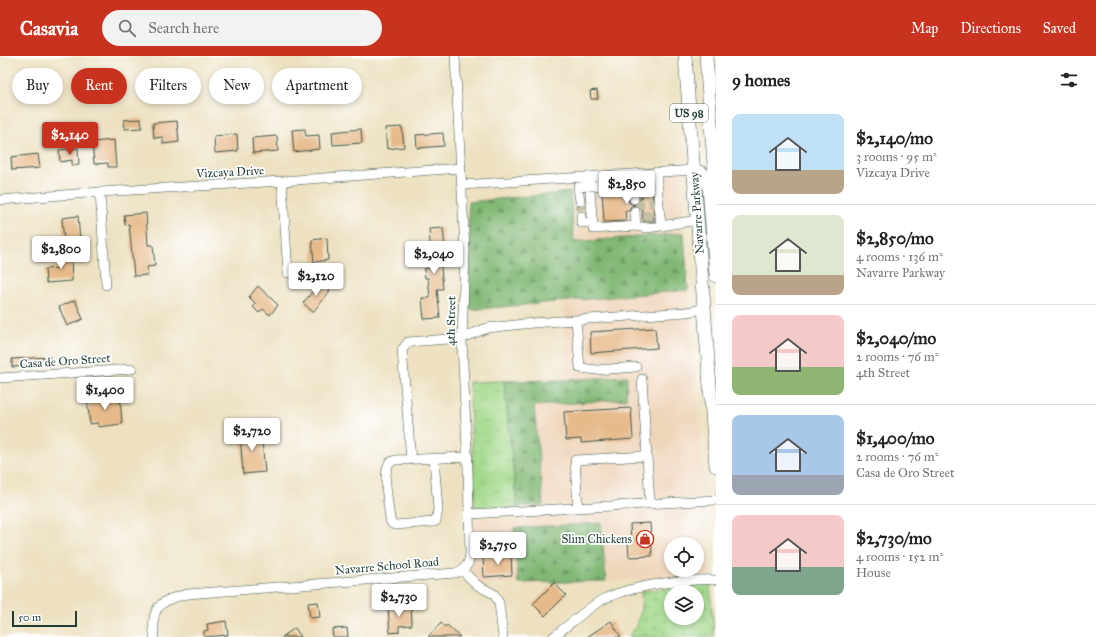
<!DOCTYPE html>
<html lang="en">
<head>
<meta charset="utf-8">
<style>
  :root { --surface:#fff; --page:#f2f2f2; --text:#202124; --muted:#757577; --line:#e0e0e0; --accent:#c8321e }
  body { margin:0; font-family:"IM FELL Great Primer",serif; background:var(--page); color:var(--text); height:100vh; display:flex; flex-direction:column; font-size:15px; white-space:nowrap }
  * { box-sizing:border-box; margin:0 }
  p { font-size:13px; color:var(--muted) }
  .icon { flex:none; width:22px; height:22px; fill:none; stroke:currentColor; stroke-width:2; stroke-linecap:round; stroke-linejoin:round }
  .map { position:relative; flex:1; overflow:hidden }
  .sheet { display:flex; flex-direction:column; background:var(--surface); width:380px }
  .sheet>* { flex:none }
  .guide { position:absolute; left:12px; top:12px; width:380px; height:36px; display:flex; gap:8px }
  .tools { position:absolute; left:664px; top:481px; display:grid; gap:8px }
  .tools a { display:grid; place-items:center; width:40px; height:40px; border-radius:50%; background:var(--surface); box-shadow:0 2px 6px #0003; font-size:20px }
  .scale { position:absolute; left:12px; bottom:10px; width:65px; box-sizing:border-box; padding-left:4px; border:2px solid #1f3d34; border-top:0; font-size:11px; line-height:14px; white-space:nowrap; color:#1f3d34; -webkit-text-stroke:3px #fff; paint-order:stroke }
  .price { position:absolute; translate:-50% -34px; padding:0 9px; border-radius:4px; background:#fff; color:#222; font-size:13px; line-height:26px; filter:drop-shadow(0 1px 2px #0008) }
  .price::after { content:''; position:absolute; left:50%; top:24px; width:12px; height:9px; margin-left:-6px; background:inherit; clip-path:polygon(0 0,100% 0,50% 100%) }
  .price.selected { background:var(--accent); color:#fff }
  ul { padding:0; list-style:none }
  li { display:flex; align-items:center; gap:12px; height:100px; padding:0 16px }
  li+li { border-top:1px solid var(--line) }
  li span { display:grid; place-items:center; flex:none; width:112px; height:80px; border-radius:8px; color:#555 }
  li>.icon { margin-inline-start:auto }
  span .icon { width:48px; height:48px; fill:#fffc; stroke-width:1 }
  li b { font-size:17px }
  h2 { display:flex; justify-content:space-between; align-items:center; height:48px; padding:0 16px; font-size:17px }
  .tag { padding:0 14px; border-radius:18px; background:var(--surface); box-shadow:0 2px 6px #0003; font-size:14px; line-height:36px }
  .tag.selected { background:var(--accent); color:#fff }
  header { display:flex; align-items:center; gap:24px; box-sizing:border-box; height:56px; padding:0 20px; background:var(--accent); color:#fff }
  header strong { font-size:19px }
  nav { display:flex; gap:22px; margin-inline-start:auto; font-size:14px }
  .search { width:280px; height:36px; background:var(--page); display:flex; align-items:center; gap:10px; box-sizing:border-box; padding:0 14px; border-radius:22px; color:var(--muted); font-size:15px }
  main { display:flex; flex:1; min-height:0 }
  .map>svg:first-child { display:block }
  .built { fill:#efd6bb; fill-rule:evenodd }
  .grass { fill:url(#grass-tufts); stroke:#608a5e }
  .forest { fill:url(#forest-firs); stroke:#507a54 }
  .wetland { fill:url(#wetland-marsh); stroke:#608a5e; fill-rule:evenodd }
  .building { fill:#e7ba8a }
  .lines { fill:none; stroke-linecap:round; stroke-linejoin:round }
  .minor-tunnel { stroke:#c4c0a5; stroke-width:9; stroke-dasharray:9 4.5; stroke-linecap:butt }
  .minor-casing { stroke:#3e5649; stroke-width:10 }
  .highway-casing { stroke:#3e5649; stroke-width:14 }
  .minor { stroke:#fff; stroke-width:9 }
  .highway { stroke:#fff; stroke-width:13 }
  .labels { text-anchor:middle; stroke-width:3.5; stroke-linejoin:round; paint-order:stroke }
  .shield { fill:#fff; stroke:#627771; stroke-width:1 }
  .shield-label { font-size:11px; font-weight:bold; fill:#1f3d34 }
  .street-label { font-size:12px; fill:#1f3d34; stroke:#fff }
  .poi-label { font-size:12px; fill:#1f3d34; stroke:#fff; text-anchor:end }
</style>
</head>
<body>
<header>
<strong>Casavia</strong>
<div class="search"><svg class="icon" aria-label="search" viewBox="0 0 24 24"><circle cx="10" cy="10" r="6"/><path d="M15 15l6 6"/></svg>Search here</div>
<nav><a>Map</a><a>Directions</a><a>Saved</a></nav>
</header>
<main>
<div class="map">
<svg width="716" height="581" viewBox="0 0 716 581">
  <defs>
    <pattern id="grass-tufts" width="24" height="20" patternUnits="userSpaceOnUse"><rect width="24" height="20" fill="#a2d889"/><path d="M3 7l-1-3M5 7V3M7 7l1-3M15 17l-1-3M17 17v-4M19 17l1-3" fill="none" stroke="#8bba77"/></pattern>
    <pattern id="forest-firs" width="22" height="20" patternUnits="userSpaceOnUse"><rect width="22" height="20" fill="#81b875"/><path d="M5 1l3.5 6h-7zM16 11l3.5 6h-7z" fill="#699761"/></pattern>
    <pattern id="wetland-marsh" width="20" height="14" patternUnits="userSpaceOnUse"><rect width="20" height="14" fill="#a2d889"/><path d="M1 5h8M5 5V1M11 12h8M15 12V8" fill="none" stroke="#8bba77"/></pattern>
  </defs>
  <rect width="100%" height="100%" fill="#fff"/>
  <filter id="ink" filterUnits="userSpaceOnUse"><feTurbulence type="fractalNoise" baseFrequency=".025" numOctaves="2"/><feDisplacementMap in="SourceGraphic" scale="8" xChannelSelector="R" yChannelSelector="G"/><feConvolveMatrix kernelMatrix="1 2 1 2 8 2 1 2 1" color-interpolation-filters="sRGB"/></filter>
  <filter id="wash" filterUnits="userSpaceOnUse"><feTurbulence type="fractalNoise" baseFrequency=".012" numOctaves="4" result="noise"/><feDisplacementMap in="SourceGraphic" scale="16" xChannelSelector="R" yChannelSelector="G"/><feGaussianBlur stdDeviation="0.9" result="paint"/><feColorMatrix in="noise" values="0 0 0 0 0 0 0 0 0 0 0 0 0 0 0 0 0 1.4 0 .05"/><feComposite in="paint" operator="in"/></filter>
  <g filter="url(#wash)">
    <rect width="100%" height="100%" fill="#ede1c1"/>
    <path class="built" d="M679 112 684 177 573 187 570 136 571 120Z
      M688 234 704 440 543 449 534 350 626 343V320L565 324V246Z
      M704 449 710 519 640 527V524L606 525 601 467 514 472 518 527 472 528V463ZM671 488H697V514H671Z"/>
    <path class="grass" d="M504 325 517 451 475 454 469 326Z"/>
    <path class="forest" d="M570 136 574 186 684 177 688 234 468 254 470 195 468 146Z
      M627 320 626 343 534 350 543 449 517 451 504 325 565 324Z
      M601 467 606 525 518 527 514 472Z"/>
    <path class="wetland" d="M710 528 714 581H629C640 565 642 555 641 535ZM671 536H697V562H671Z"/>
    <g id="blocks">
      <path class="building" d="M597 34 598 43H591L590 35Z
        M141 63 142 72 125 73 124 64Z
        M177 65 179 86 163 88V81L154 82 153 67Z
        M402 71 404 91 387 93 385 72Z
        M305 73 306 80 319 79 320 93 294 96 292 74Z
        M361 73 362 87 333 89 332 76Z
        M443 77 444 90 417 92 416 79Z
        M237 78 238 95 215 97 214 80Z
        M277 80 278 95 253 97 252 82Z
        M114 84 116 111H108V107L94 108 92 86Z
        M78 92 79 109 72 110V104L60 106 59 94Z
        M38 98 40 112 12 114 11 101Z
        M651 126 654 165H643L642 154 638 150 635 149 631 150 629 155H625L626 165 604 166 602 135 623 134 624 143H628L629 147 635 149 638 148 640 142H642L641 127Z
        M146 157 148 189H153L155 210 147 211 148 219 134 220 129 168 125 169 124 159Z
        M78 160 80 185 64 186 62 162Z
        M443 172 445 193H441L442 200H440L443 233H437L440 262 424 263 422 242H430L428 222H425L424 213 432 212 429 173Z
        M327 182 328 204 314 206 312 184Z
        M58 196H71L72 225 46 227 45 213 59 212Z
        M320 227 330 235 313 256 303 247Z
        M258 230 278 249 270 259 263 253 259 257 253 251 256 248 249 241Z
        M75 244 83 263 67 270 59 251Z
        M655 272 657 292 591 297 590 276Z
        M50 301 51 308 12 311V303Z
        M120 341 122 368 98 371V367L90 368 87 343Z
        M631 352 633 383 581 387V383L566 384 564 356Z
        M261 374 265 416 243 418 240 376Z
        M650 467 652 500 629 501 628 485H631L630 468Z
        M511 498 512 519 484 521 483 501Z
        M554 527 566 539 545 560 533 548Z
        M318 546 320 561 310 562 308 547Z
        M411 550 412 569 399 570V576L390 577 388 552Z
        M226 565 228 579 204 581V575L208 574 207 568Z
        M611 565 621 581H587Z
        M441 567 445 571 447 569 460 581H428Z
        M295 572 301 581H282Z
        M347 572 348 581H333L332 573Z"/>
    </g>
  </g>
  <g filter="url(#ink)">
    <use href="#blocks" fill-opacity="0" stroke="#3e5649" stroke-width="1"/>
    <g class="lines">
      <path class="minor-tunnel" d="M641 135 654 134
        M580 145 581 160
        M635 149 655 147
        M643 160 656 159"/>
      <defs>
        <path id="minor" d="M589 121 593 173 636 170 647 172 661 170 656 116
          M632 121 634 143
          M282 125 288 217
          M462 129 694 114
          M100 136 106 229
          M0 144 100 136 282 125 461 112
          M580 145 578 131 633 127
          M635 155 636 170
          M581 160V167L593 166
          M661 170 697 164
          M576 264 580 312 597 314 636 311
          M0 322 132 313
          M642 323 650 447
          M434 403 438 453 436 465 434 466 395 469 392 468 390 464C389 449 382 421 389 407L395 404 468 401
          M411 404 402 294 408 286 462 282 487 272 533 267 686 256 704 253
          M578 452 575 404 647 400
          M470 458 716 444
          M462 514 477 529 494 538 499 547 503 581
          M154 581C154 575 153 568 154 562 156 545 174 541 188 538L455 517 462 514 468 508 470 498 468 414 462 286 465 195 455 0
          M553 581C569 569 585 554 602 544 631 529 684 523 716 524"/>
        <path id="highway" d="M685 0 716 410
          M706 0 716 135
          M694 114 702 117 706 123 709 132 716 220"/>
      </defs>
      <use href="#minor" class="minor-casing"/>
      <use href="#highway" class="highway-casing"/>
      <use href="#minor" class="minor"/>
      <use href="#highway" class="highway"/>
    </g>
  </g>
  <defs>
    <symbol id="shop-ring" viewBox="-11 -11 22 22"><circle r="9.5" fill="#fff" stroke="#c8321e" stroke-width="1.5"/><path d="M-5-2.5h2.3a2.7 3.5 0 0 1 5.4 0H5L5.5 6h-11ZM-1.5-2.5h3a1.5 2.3 0 0 0-3 0Z" fill="#c8321e"/></symbol>
  </defs>
  <g fill-rule="evenodd">
    <use href="#shop-ring" x="635" y="473" width="20" height="20"/>
  </g>
  <g class="labels">
    <rect class="shield" x="670" y="48" width="38" height="18" rx="3"/>
    <g class="shield-label">
      <text x="689" y="61">US 98</text>
    </g>
    <g class="street-label">
      <text transform="translate(230 116) rotate(-3)" y="4">Vizcaya Drive</text>
      <text transform="translate(697 157) rotate(-94)" y="4">Navarre Parkway</text>
      <text transform="translate(451 265) rotate(-89)" y="4">4th Street</text>
      <text transform="translate(65 305) rotate(-4)" y="4">Casa de Oro Street</text>
      <text transform="translate(387 510) rotate(-5)" y="4">Navarre School Road</text>
    </g>
    <g class="poi-label">
      <text x="632" y="487">Slim Chickens</text>
    </g>
  </g>
</svg>
<div class="tools">
<a><svg class="icon" aria-label="locate" viewBox="0 0 24 24"><circle cx="12" cy="12" r="6"/><path d="M12 2v4M12 18v4M2 12h4M18 12h4"/></svg></a>
<a><svg class="icon" aria-label="layers" viewBox="0 0 24 24"><path d="M12 4l9 5-9 5-9-5zM3 14l9 5 9-5"/></svg></a>
</div>
<div class="scale">50 m</div>
<b class="price selected" style="left:70px;top:100px">$2,140</b>
<b class="price" style="left:627px;top:149px">$2,850</b>
<b class="price" style="left:61px;top:214px">$2,800</b>
<b class="price" style="left:434px;top:219px">$2,040</b>
<b class="price" style="left:316px;top:241px">$2,120</b>
<b class="price" style="left:105px;top:355px">$1,400</b>
<b class="price" style="left:252px;top:396px">$2,720</b>
<b class="price" style="left:498px;top:510px">$2,750</b>
<b class="price" style="left:399px;top:562px">$2,730</b>
<div class="guide">
<a class="tag">Buy</a>
<a class="tag selected">Rent</a>
<a class="tag">Filters</a>
<a class="tag">New</a>
<a class="tag">Apartment</a>
</div>
</div>
<section class="sheet">
<h2>9 homes<svg class="icon" aria-label="filters" viewBox="0 0 24 24"><path d="M4 7h16M4 17h16"/><circle cx="9" cy="7" r="2"/><circle cx="15" cy="17" r="2"/></svg></h2>
<ul>
<li><span style="background:linear-gradient(#bfe0f5 70%,#b9a48a 0)"><svg class="icon" aria-label="home" viewBox="0 0 24 24"><path d="M3 11l9-7 9 7M6 9v11h12V9"/></svg></span><div><b>$2,140/mo</b><p>3 rooms · 95 m²</p><p>Vizcaya Drive</p></div></li>
<li><span style="background:linear-gradient(#dfe7d0 75%,#b9a48a 0)"><svg class="icon" aria-label="home" viewBox="0 0 24 24"><path d="M3 11l9-7 9 7M6 9v11h12V9"/></svg></span><div><b>$2,850/mo</b><p>4 rooms · 136 m²</p><p>Navarre Parkway</p></div></li>
<li><span style="background:linear-gradient(#f6c9c9 65%,#8fb573 0)"><svg class="icon" aria-label="home" viewBox="0 0 24 24"><path d="M3 11l9-7 9 7M6 9v11h12V9"/></svg></span><div><b>$2,040/mo</b><p>2 rooms · 76 m²</p><p>4th Street</p></div></li>
<li><span style="background:linear-gradient(#a9c7e8 75%,#9aa5b1 0)"><svg class="icon" aria-label="home" viewBox="0 0 24 24"><path d="M3 11l9-7 9 7M6 9v11h12V9"/></svg></span><div><b>$1,400/mo</b><p>2 rooms · 76 m²</p><p>Casa de Oro Street</p></div></li>
<li><span style="background:linear-gradient(#f6c9c9 65%,#7fa58c 0)"><svg class="icon" aria-label="home" viewBox="0 0 24 24"><path d="M3 11l9-7 9 7M6 9v11h12V9"/></svg></span><div><b>$2,730/mo</b><p>4 rooms · 152 m²</p><p>House</p></div></li>
</ul>
</section>
</main>
</body>
</html>
